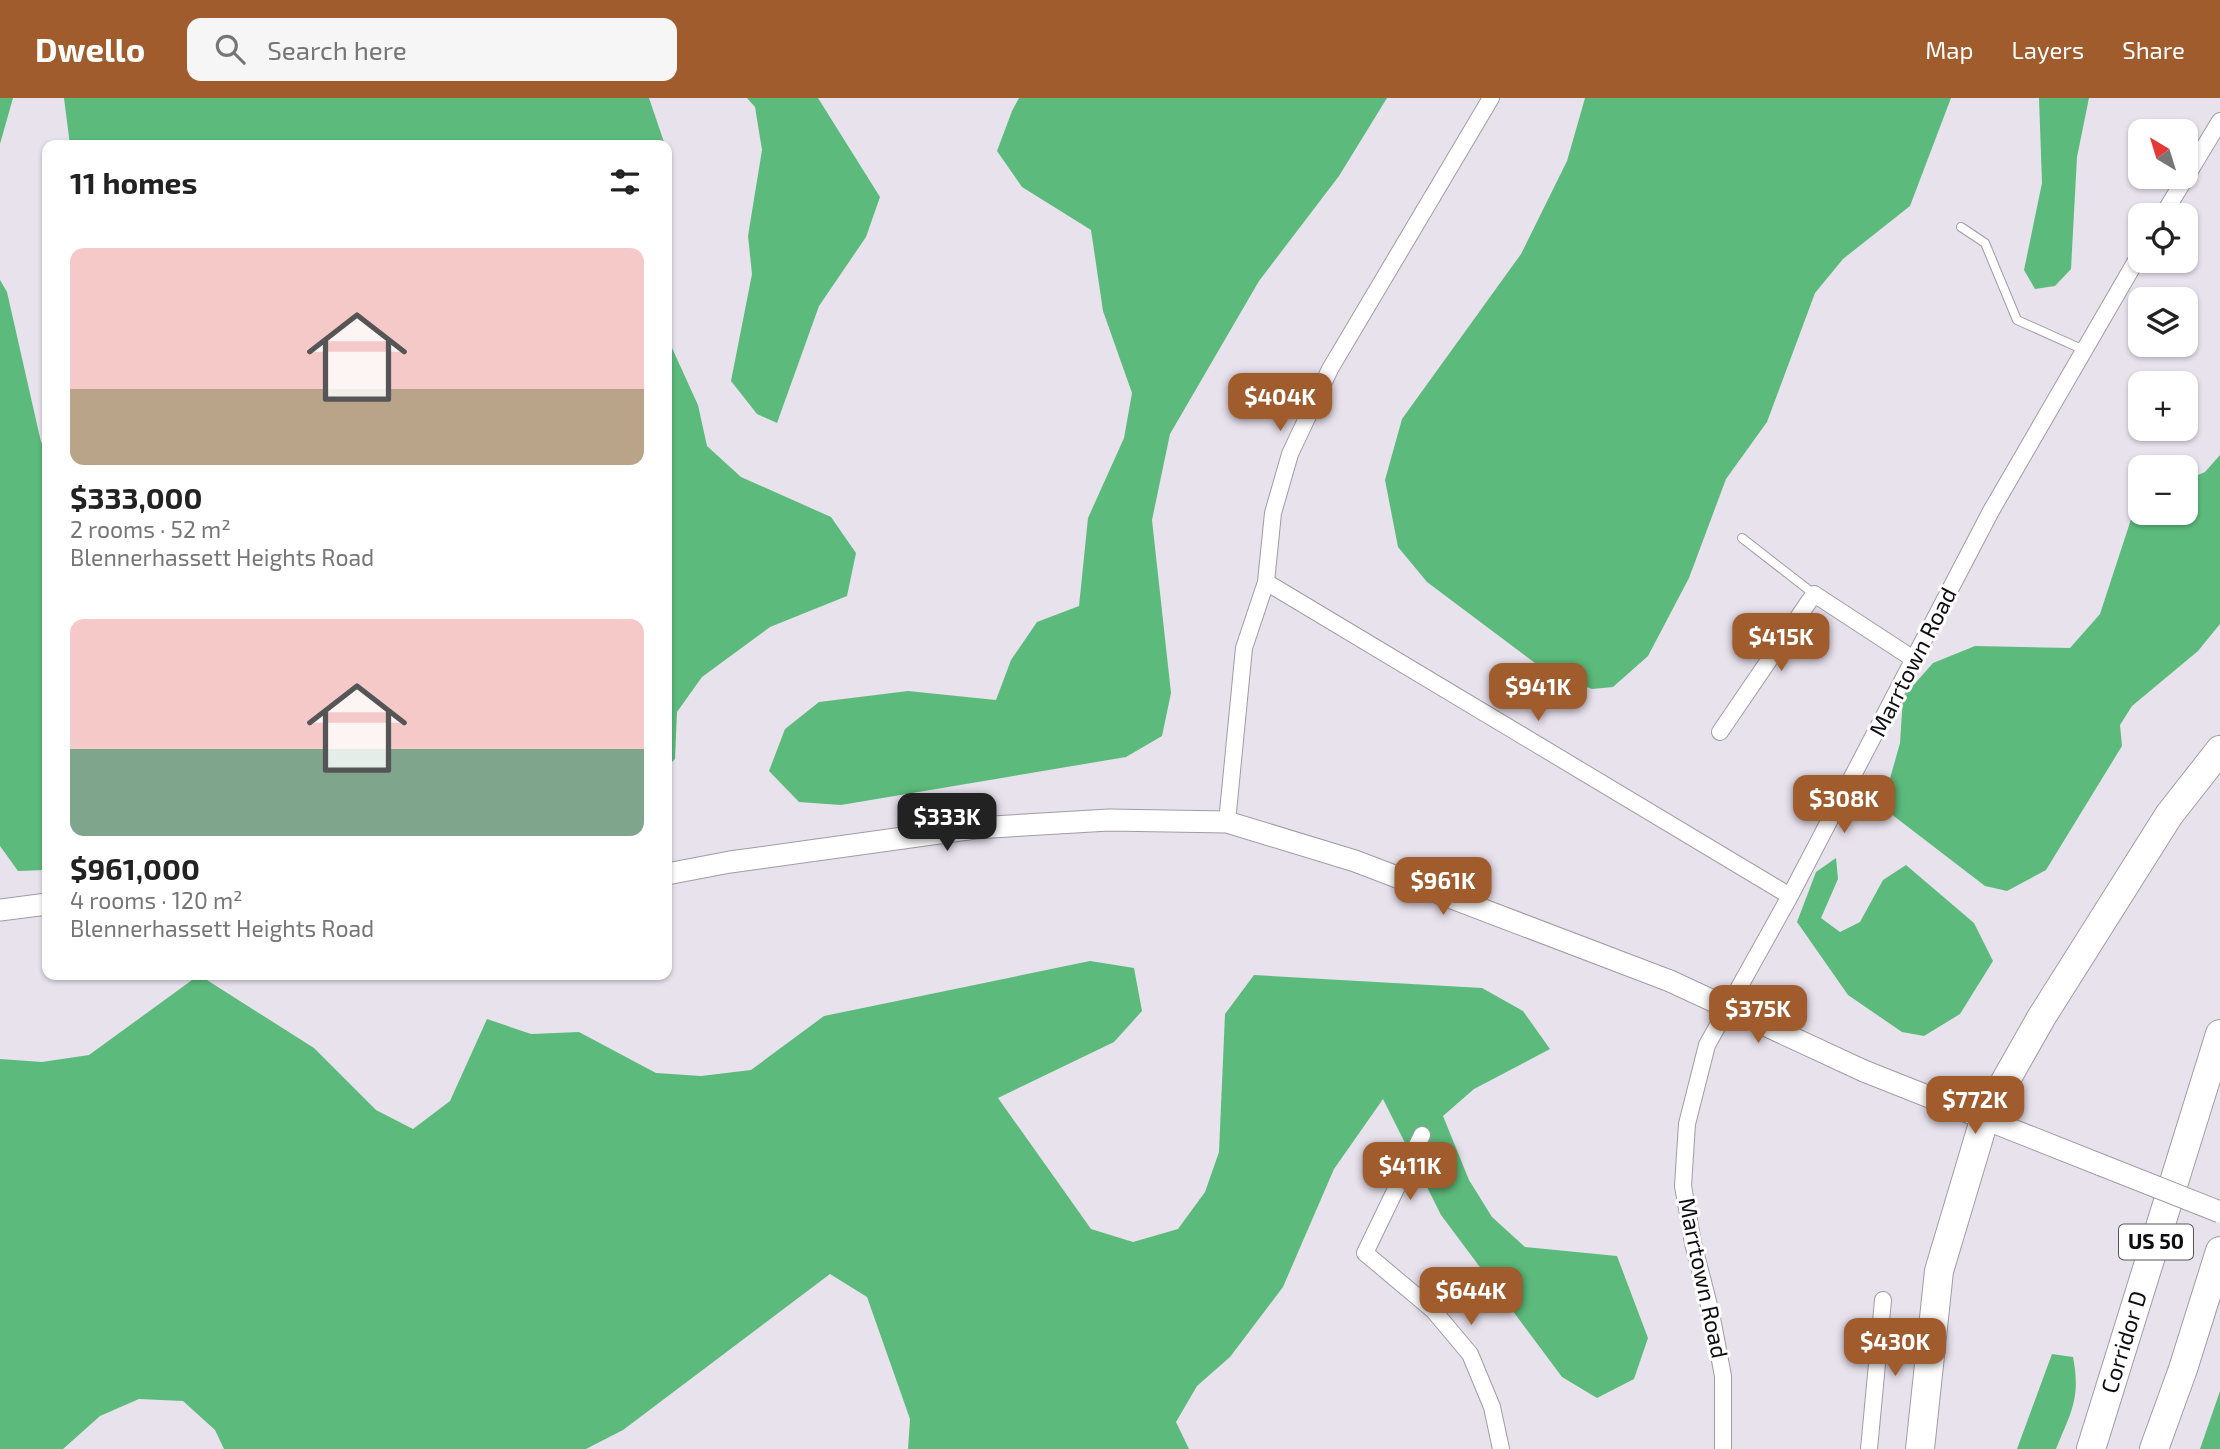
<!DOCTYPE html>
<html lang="en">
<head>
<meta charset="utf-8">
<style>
  :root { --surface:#fff; --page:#f6f6f6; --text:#222; --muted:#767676; --accent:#a05c2c }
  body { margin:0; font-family:"Exo 2",sans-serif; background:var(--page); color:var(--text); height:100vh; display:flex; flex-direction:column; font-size:26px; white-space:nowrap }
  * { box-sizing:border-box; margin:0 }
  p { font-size:23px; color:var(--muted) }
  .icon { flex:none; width:38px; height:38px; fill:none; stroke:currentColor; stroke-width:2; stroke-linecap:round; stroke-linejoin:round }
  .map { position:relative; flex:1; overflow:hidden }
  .panel { position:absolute; left:42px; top:42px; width:630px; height:840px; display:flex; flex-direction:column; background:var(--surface); border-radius:14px; box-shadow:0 2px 5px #0004 }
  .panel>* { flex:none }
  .needle { width:46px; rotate:322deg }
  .tools { position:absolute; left:2128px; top:21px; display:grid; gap:14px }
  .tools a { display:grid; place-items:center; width:70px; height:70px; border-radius:14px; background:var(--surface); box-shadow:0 2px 5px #0004; font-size:35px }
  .price { position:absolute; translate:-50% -60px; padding:0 16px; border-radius:14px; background:var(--accent); color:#fff; font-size:23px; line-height:46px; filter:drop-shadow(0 2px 4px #0008) }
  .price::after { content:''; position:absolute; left:50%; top:42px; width:21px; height:16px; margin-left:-10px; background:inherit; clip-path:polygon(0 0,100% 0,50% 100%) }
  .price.selected { background:#222; color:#fff }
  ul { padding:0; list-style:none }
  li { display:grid; align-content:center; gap:14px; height:371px; padding:0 28px }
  li span { display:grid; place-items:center; height:217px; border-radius:14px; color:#555 }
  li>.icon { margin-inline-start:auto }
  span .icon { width:126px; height:126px; fill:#fffc; stroke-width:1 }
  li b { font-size:30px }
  h2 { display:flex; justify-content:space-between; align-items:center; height:84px; padding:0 28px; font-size:30px }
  header { display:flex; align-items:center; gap:42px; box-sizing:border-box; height:98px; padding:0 35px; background:var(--accent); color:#fff }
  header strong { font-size:33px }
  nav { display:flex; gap:38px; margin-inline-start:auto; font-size:24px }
  .search { width:490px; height:63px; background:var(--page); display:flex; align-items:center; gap:18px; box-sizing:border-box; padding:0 24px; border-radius:14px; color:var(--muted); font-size:26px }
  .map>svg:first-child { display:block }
  .forest { fill:#5cbb7c }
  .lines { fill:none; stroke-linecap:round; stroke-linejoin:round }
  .lane-casing { stroke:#a09ba5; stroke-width:10 }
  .street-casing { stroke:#a09ba5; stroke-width:18 }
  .secondary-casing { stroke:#a09ba5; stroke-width:23 }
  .highway-casing { stroke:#a09ba5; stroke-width:30 }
  .lane { stroke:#fff; stroke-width:8 }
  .street { stroke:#fff; stroke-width:16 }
  .secondary { stroke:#fff; stroke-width:21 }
  .highway { stroke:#fff; stroke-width:28 }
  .secondary-bridge-casing { stroke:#a09ba5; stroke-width:23; stroke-linecap:butt }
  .secondary-bridge { stroke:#fff; stroke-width:21 }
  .labels { text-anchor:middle; stroke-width:6; stroke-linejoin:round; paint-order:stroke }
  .shield { fill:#fff; stroke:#565658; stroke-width:2 }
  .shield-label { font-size:21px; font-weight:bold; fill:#0e0d10 }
  .street-label { font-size:23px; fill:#0e0d10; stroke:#fff }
</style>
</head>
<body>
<header>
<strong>Dwello</strong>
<div class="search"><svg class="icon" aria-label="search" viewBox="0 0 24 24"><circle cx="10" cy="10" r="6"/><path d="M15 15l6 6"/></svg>Search here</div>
<nav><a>Map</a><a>Layers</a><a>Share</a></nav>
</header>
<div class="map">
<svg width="2220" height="1351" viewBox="0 0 2220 1351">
  <rect width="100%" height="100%" fill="#e8e2ed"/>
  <path class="forest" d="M0 0H13L0 46Z
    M64 0H649L665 47H70Z
    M747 0H818L880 99 866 139 819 208 777 325 757 316 731 283 752 176 748 138 762 52 755 9Z
    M1019 0H1387L1339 78 1259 183 1170 336 1152 422 1171 595 1162 638 1126 659 841 707 799 704 769 673 785 631 819 604 908 593 996 602 1011 562 1037 524 1079 508 1088 420 1124 340 1132 295 1103 213 1091 132 1022 89 997 53 1012 13Z
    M1585 0H1951L1910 108 1843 161 1815 195 1767 324 1726 381 1689 480 1648 558 1613 589 1592 591 1551 577 1427 484 1398 449 1385 382 1402 321 1521 156 1567 63Z
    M2039 0H2089L2077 59 2071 171 2055 188 2035 191 2024 172 2042 85Z
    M0 182 7 194 41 344 47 353V772L18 773 0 748Z
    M667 239 698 307 707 348 741 379 831 419 856 455 847 498 770 529 702 579 677 614 675 661 667 669Z
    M2220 357V526L2198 553 2132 608 2120 627 2122 648 2046 772 2007 793 1985 788 1882 709 1900 645 1903 599 1933 565 1975 548 2070 550 2100 516 2137 403 2140 402V415H2186V382L2205 374Z
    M1836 760 1838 781 1821 820 1840 834 1860 824 1883 782 1906 767 1974 825 1993 863 1960 916 1924 938 1902 934 1848 897 1797 824 1816 774Z
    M1090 863 1134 870 1142 913 1114 944 998 1000 1091 1131 1133 1144 1178 1131 1205 1094 1219 1054 1225 916 1254 877 1482 890 1523 913 1550 951 1474 991 1443 1018 1469 1082 1492 1119 1525 1149 1617 1158 1648 1240 1634 1281 1597 1300 1562 1279 1441 1117 1383 1001 1334 1071 1283 1189 1230 1259 1197 1288 1176 1324 1189 1351H908L910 1321 867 1199 830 1176 623 1332 586 1351H224L215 1332 183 1303 139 1301 100 1318 63 1351H0V961L42 964 89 957 199 877 314 950 376 1012 413 1031 450 1003 487 921 531 936 579 934 656 975 701 978 751 972 824 918Z
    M2052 1256 2073 1259C2081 1300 2071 1314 2056 1351H2017Z
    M2220 1293V1351H2200Z"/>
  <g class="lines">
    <defs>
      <path id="lane" d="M1961 129 1985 145 2017 222 2084 252
        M1742 440 1814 496"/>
      <path id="street" d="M2163 117 2220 23
        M1266 484 1790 798
        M1720 634 1814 496 1915 562
        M1227 724 1244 550 1266 484 1273 415 1290 356 1330 271 1491 0
        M1422 1037 1365 1155 1433 1212 1470 1256 1492 1309 1501 1351
        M1723 1351V1278L1711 1215 1693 1145 1683 1088 1687 1026 1707 947 1790 798 1991 413 2140 156
        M1869 1351 1883 1202"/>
      <path id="secondary" d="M667 776 730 764 975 730 1109 722 1227 724 1355 763 1670 883
        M0 812 47 806
        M1864 973 2101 1067"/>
      <path id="highway" d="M1920 1351 1939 1173 1985 1019 2041 920 2169 717 2220 652
        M2091 1351 2220 936
        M2154 1351 2183 1271 2220 1153"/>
    </defs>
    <use href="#lane" class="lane-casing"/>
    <use href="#street" class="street-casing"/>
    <use href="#secondary" class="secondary-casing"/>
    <use href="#highway" class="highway-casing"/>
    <use href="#lane" class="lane"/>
    <use href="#street" class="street"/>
    <use href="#secondary" class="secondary"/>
    <use href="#highway" class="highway"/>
    <defs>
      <path id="secondary-bridge" d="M1670 883 1864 973
        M2101 1067 2220 1114"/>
    </defs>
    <use href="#secondary-bridge" class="secondary-bridge-casing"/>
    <use href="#secondary-bridge" class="secondary-bridge"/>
  </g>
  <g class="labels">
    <rect class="shield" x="2119" y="1126.5" width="74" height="35" rx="5"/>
    <g class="shield-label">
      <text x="2156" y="1151">US 50</text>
    </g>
    <g class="street-label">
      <text transform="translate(1913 564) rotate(-63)" y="8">Marrtown Road</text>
      <text transform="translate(1703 1180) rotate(78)" y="8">Marrtown Road</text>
      <text transform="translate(2124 1244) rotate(-73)" y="8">Corridor D</text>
    </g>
  </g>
</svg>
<div class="tools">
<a><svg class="needle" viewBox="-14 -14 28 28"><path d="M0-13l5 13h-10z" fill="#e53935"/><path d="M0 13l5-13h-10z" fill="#767676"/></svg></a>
<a><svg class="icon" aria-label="locate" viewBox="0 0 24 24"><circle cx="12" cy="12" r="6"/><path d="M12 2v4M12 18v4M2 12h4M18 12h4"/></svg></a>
<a><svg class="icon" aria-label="layers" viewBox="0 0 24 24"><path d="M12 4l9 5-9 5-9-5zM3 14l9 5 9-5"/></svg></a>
<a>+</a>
<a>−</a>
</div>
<b class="price" style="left:1280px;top:335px">$404K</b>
<b class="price" style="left:1781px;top:575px">$415K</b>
<b class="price" style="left:1538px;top:625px">$941K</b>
<b class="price" style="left:1844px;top:737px">$308K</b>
<b class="price selected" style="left:947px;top:755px">$333K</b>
<b class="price" style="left:1443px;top:819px">$961K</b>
<b class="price" style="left:1758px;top:947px">$375K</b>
<b class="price" style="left:1975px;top:1038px">$772K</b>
<b class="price" style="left:1410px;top:1104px">$411K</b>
<b class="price" style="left:1471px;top:1229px">$644K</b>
<b class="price" style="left:1895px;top:1280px">$430K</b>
<section class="panel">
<h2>11 homes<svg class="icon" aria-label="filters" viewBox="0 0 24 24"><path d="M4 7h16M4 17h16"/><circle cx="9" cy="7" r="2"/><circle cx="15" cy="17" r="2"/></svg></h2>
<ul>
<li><span style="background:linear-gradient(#f6c9c9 65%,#b9a48a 0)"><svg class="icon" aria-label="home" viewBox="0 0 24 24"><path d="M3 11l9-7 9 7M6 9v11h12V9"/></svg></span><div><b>$333,000</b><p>2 rooms · 52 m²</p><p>Blennerhassett Heights Road</p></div></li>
<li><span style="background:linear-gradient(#f6c9c9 60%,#7fa58c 0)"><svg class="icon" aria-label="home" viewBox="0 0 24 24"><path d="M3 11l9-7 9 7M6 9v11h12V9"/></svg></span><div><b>$961,000</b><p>4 rooms · 120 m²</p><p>Blennerhassett Heights Road</p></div></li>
</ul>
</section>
</div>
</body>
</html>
